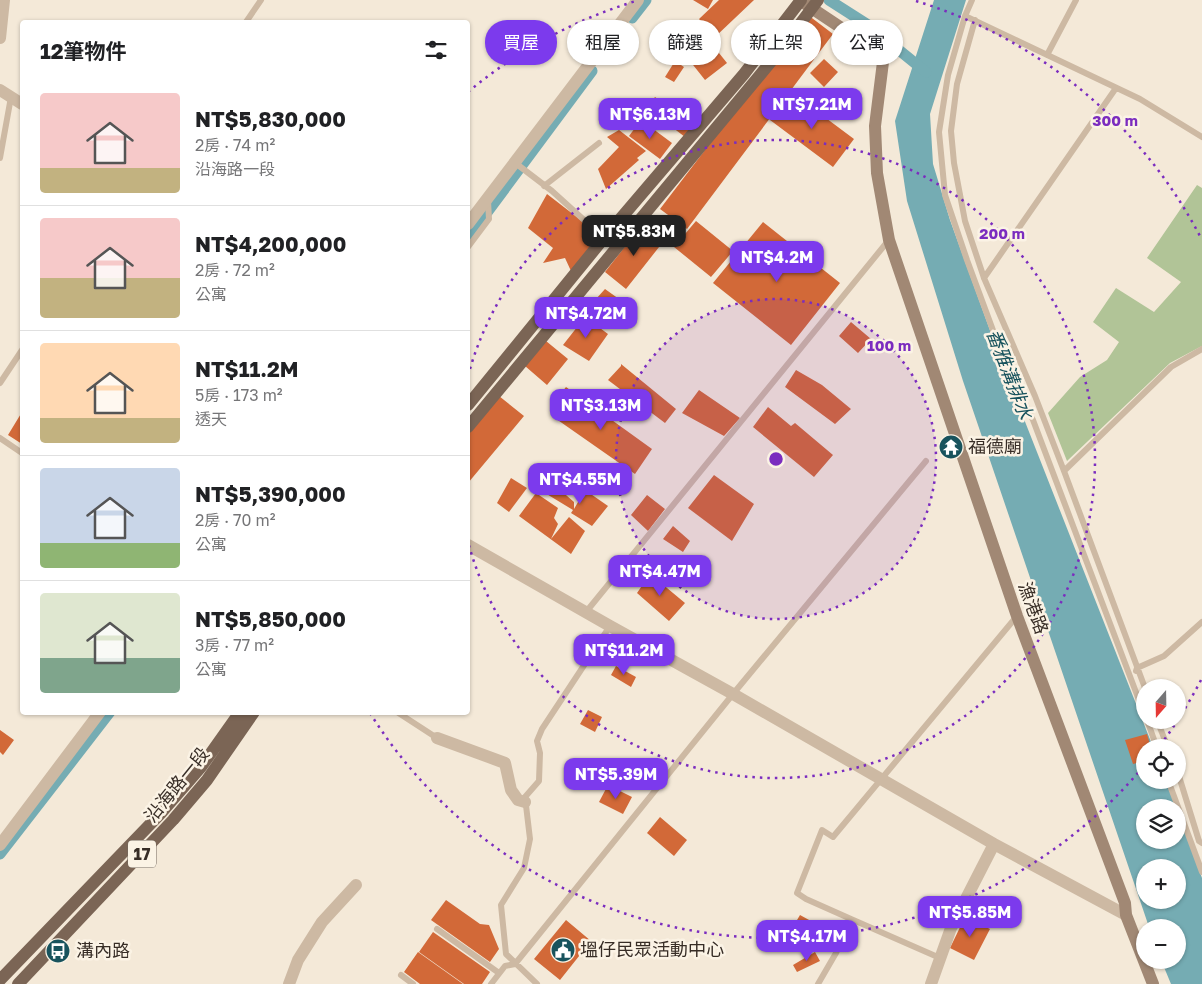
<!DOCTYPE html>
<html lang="zh-TW">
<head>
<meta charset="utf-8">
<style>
  :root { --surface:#fff; --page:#f2f2f2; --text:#202124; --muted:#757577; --line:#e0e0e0; --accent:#7c3aed }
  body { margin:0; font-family:"Golos Text","Noto Sans TC",sans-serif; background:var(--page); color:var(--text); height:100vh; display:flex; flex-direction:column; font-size:19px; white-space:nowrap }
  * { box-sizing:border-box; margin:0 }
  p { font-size:16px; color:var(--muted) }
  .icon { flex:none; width:28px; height:28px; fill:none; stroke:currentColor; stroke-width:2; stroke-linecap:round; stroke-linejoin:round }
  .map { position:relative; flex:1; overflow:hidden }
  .panel { position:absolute; left:20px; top:20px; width:450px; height:695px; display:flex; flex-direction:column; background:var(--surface); border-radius:5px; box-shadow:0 1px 4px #0004 }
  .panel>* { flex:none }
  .hud { position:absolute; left:485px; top:20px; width:475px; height:45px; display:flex; gap:10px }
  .needle { width:32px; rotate:200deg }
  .tools { position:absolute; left:1136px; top:679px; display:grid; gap:10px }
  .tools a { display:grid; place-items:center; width:50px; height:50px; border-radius:50%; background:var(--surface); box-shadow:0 1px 4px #0004; font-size:25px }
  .price { position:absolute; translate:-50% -42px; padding:0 11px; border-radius:10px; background:var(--accent); color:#fff; font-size:16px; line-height:32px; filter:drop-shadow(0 1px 2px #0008) }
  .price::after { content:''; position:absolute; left:50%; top:30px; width:15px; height:11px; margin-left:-8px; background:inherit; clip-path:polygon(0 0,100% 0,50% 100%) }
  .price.on { background:#222; color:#fff }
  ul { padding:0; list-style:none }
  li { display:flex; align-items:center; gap:15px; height:125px; padding:0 20px }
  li+li { border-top:1px solid var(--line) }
  li span { display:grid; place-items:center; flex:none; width:140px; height:100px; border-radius:5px; color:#555 }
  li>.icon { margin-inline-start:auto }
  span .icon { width:60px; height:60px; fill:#fffc; stroke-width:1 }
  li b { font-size:21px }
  h2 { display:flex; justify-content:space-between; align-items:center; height:60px; padding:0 20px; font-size:21px }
  .chip { padding:0 18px; border-radius:22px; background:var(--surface); box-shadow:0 1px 4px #0004; font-size:18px; line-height:45px }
  .chip.on { background:var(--accent); color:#fff }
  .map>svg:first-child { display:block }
  .green { fill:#b1c497 }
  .water { fill:#75acb3; fill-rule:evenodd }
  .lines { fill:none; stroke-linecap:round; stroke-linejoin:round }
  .canal { stroke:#75acb3; stroke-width:11 }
  .building { fill:#d26938 }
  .lane { stroke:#cdb9a3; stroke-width:6 }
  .street { stroke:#cdb9a3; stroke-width:12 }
  .secondary { stroke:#a18874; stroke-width:12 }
  .primary { stroke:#7b6555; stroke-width:12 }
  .ring { fill:none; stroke:#7b2cbf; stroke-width:2.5; stroke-dasharray:2.5 5 }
  .labels { text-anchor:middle; stroke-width:5; stroke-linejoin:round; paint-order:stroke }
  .shield { fill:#fbf3e5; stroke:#72685f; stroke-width:1 }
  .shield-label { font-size:16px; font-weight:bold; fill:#372d26 }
  .poi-label { font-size:18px; fill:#372d26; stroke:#fbf3e5; text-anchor:start }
  .street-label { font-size:18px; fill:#372d26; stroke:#fbf3e5 }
  .water-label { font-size:19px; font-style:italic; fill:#18535d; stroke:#fbf3e5 }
  .centre { fill:#7b2cbf; stroke:#fbf3e5; stroke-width:2.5 }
  .ring-label { font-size:15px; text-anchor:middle; font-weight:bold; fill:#7b2cbf; stroke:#fbf3e5; stroke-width:5; stroke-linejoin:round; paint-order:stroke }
</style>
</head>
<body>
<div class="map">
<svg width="1202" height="984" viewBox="0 0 1202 984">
  <rect width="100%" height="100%" fill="#f4e9d8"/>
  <path class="green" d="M1197 185 1202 188V346L1170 363 1067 461 1048 413 1080 377 1107 360 1119 342 1093 322 1116 288 1154 312 1181 282 1147 258Z"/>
  <path class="water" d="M934 0H966L930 114 933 164 950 220 1000 358 1153 747 1145 748V780H1165L1176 807 1145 808V840H1178V813L1202 878V984H1171L1161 960H1178V928L1149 927 963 381 907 201 895 121ZM1145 868H1178V900H1145Z"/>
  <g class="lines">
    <path class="canal" d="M829 0 868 25 926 72
      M632 18 646 0
      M468 238 592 71
      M0 854 110 712"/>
  </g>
  <path class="building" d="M693 0H713L708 9Z
    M719 0H754L715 37 699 19Z
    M808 15 833 34 687 229 660 209Z
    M699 29 705 37 700 41 713 58 719 53 727 63 705 80 678 46Z
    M824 59 838 72 824 87 810 73Z
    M675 61 684 67 674 82 665 77Z
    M800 88 808 94 805 99 796 94Z
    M791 92 854 139 833 167 770 120Z
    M655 97 693 125 685 137 647 108Z
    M641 120 672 143 660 159 629 136Z
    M619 130 646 151 637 158 639 160 606 189 598 169 619 147 607 137Z
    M547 194 604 238 571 271 565 258 543 263 553 248 528 228Z
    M696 221 733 251 711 277 674 247Z
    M763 222 840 283 791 345 713 283Z
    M642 225 663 242 626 289 605 272Z
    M605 289 633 309 625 323 596 299Z
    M585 317 608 334 589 361 563 345Z
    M851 322 871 339 858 353 839 336Z
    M546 341 568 359 547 385 525 366Z
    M621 364 676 409 665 423 608 380 621 366Z
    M796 370 822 385 851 409 835 424 785 387Z
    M566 387 652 449 635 474 552 416 564 403 558 397Z
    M699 390 740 418 724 436 682 413Z
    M499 396 524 416 468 483V434Z
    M768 407 791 426 795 423 833 455 814 477 753 427Z
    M22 412V444L8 435Z
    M714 475 754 504 732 541 688 508Z
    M511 478 527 488 509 512 497 503Z
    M551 482 574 502V509L585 490 608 506 592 526 571 513 573 510 545 493Z
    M536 493 558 508 554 518 558 524 551 539 569 517 585 531 571 554 519 516Z
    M647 495 665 509 648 531 631 515Z
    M673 526 690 541 683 552 663 539Z
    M649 573 685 603 669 621 637 593 646 580 644 579Z
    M616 666 636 677 631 687 611 675Z
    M588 710 602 717 595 732 580 724Z
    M0 730 14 740 3 755 0 752Z
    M1147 734 1151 748H1145V761L1133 764 1125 740Z
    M608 785 632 797 623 814 599 802Z
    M660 817 687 840 674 856 647 833Z
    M446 900 480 924 489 925 499 949 490 962 431 920Z
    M800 915 820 926 806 948 787 937Z
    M965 917 990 929 974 960 950 948Z
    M566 920 591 941 560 980 534 959Z
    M433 932 490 972 482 984H464L419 952Z
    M418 952 463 984H420L404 972Z
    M815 952 820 961 797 972 793 965Z"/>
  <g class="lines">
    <path class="lane" d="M972 0 965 16 948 75 939 132 945 195 967 260 1004 360 1033 420 1145 716
      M965 16 1140 99 1202 137
      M975 20 957 84 951 131 954 163 965 221 984 278 1035 396 1064 471 1145 688
      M246 22 261 0
      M1047 55 1076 0
      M0 158 11 97
      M514 162 552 191 604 238
      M544 186 599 143
      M468 247 489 219 488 201
      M984 278 1116 88
      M0 383 22 350
      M0 438 22 453
      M1064 471 1171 367 1202 349
      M586 612 888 241
      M1136 671 1137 668 1164 656 1202 622
      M397 712 437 738
      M1147 720 1157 748
      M1157 720 1168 748
      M1178 773 1199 841 1202 843
      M1168 780 1202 872
      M851 919 940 958
      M437 929 499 973
      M401 975 413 984
      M491 984 505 966 515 964 733 694 926 461
      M537 984 506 954 501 905 524 868 530 839 525 797 539 781 540 753 537 741 542 729 610 626
      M818 984 836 953 851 919 806 899 797 893 822 830 833 837 1017 616"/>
    <path class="street" d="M0 38 4 0
      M0 90 22 104
      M468 224 638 0
      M468 545 610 626 733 694 994 844 1126 915
      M437 738 505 763 511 790 518 800 525 802
      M0 845 100 712
      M289 984 298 960 322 922 356 885
      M931 984 951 928 994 844"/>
    <path class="secondary" d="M801 1 879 53 883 62 875 126 877 173 889 240 1017 616 1125 903 1126 915 1153 984"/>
    <path class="primary" d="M468 405 604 238 744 74 801 0
      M468 427 779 52 818 0
      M0 980 161 813 201 767 240 712
      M18 984 173 820 207 780 254 712"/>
  </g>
  <circle cx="776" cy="459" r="160" fill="#7b2cbf" fill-opacity=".12"/>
  <g class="ring">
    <circle cx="776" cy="459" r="160"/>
    <path d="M468 376A319 319 0 1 1 468 542"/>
    <path d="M1201 680A479 479 0 0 1 1159 747M1143 767A479 479 0 0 1 370 713M468 92A479 479 0 0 1 636 1M916 1A479 479 0 0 1 1201 238"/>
  </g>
  <defs>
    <symbol id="temple-disc" viewBox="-11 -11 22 22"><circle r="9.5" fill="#18535d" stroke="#fbf3e5"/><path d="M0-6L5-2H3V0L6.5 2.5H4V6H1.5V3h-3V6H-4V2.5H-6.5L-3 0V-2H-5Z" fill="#fff"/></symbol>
    <symbol id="civic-disc" viewBox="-11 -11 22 22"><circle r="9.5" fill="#18535d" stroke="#fbf3e5"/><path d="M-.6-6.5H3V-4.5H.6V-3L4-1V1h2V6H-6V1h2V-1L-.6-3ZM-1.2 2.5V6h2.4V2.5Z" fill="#fff"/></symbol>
    <symbol id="bus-disc" viewBox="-11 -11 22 22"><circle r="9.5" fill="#18535d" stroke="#fbf3e5"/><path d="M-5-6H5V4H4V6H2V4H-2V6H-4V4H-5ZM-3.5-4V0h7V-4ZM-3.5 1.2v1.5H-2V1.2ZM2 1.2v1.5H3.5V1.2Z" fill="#fff"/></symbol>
  </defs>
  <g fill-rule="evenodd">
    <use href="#temple-disc" x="937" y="433" width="28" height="28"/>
    <use href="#civic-disc" x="549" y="936" width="28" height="28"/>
    <use href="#bus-disc" x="44" y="937" width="28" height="28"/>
  </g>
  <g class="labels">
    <rect class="shield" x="128" y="840.5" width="28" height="27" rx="4"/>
    <g class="shield-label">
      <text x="142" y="860">17</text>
    </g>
    <g class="poi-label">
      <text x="968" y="453">福德廟</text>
      <text x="580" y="956">塭仔民眾活動中心</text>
      <text x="76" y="957">溝內路</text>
    </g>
    <g class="street-label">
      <text transform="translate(1033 608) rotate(70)" y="6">漁港路</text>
      <text transform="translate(177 785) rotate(-51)" y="6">沿海路一段</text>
    </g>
    <g class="water-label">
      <text transform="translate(1010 374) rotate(69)" y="7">番雅溝排水</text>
    </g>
  </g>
  <circle cx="776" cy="459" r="8" class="centre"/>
  <g class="ring-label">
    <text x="1115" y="126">300 m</text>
    <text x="1002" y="239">200 m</text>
    <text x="889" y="351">100 m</text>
  </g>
</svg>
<div class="tools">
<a><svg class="needle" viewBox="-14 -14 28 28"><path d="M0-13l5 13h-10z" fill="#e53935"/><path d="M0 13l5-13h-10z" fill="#757577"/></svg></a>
<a><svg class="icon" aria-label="locate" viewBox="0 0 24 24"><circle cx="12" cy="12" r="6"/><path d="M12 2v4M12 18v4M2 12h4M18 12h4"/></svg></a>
<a><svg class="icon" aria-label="layers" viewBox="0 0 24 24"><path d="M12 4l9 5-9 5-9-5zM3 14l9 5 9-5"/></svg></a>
<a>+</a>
<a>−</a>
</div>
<b class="price" style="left:812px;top:130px">NT$7.21M</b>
<b class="price" style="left:650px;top:140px">NT$6.13M</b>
<b class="price on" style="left:634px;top:257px">NT$5.83M</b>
<b class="price" style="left:777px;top:283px">NT$4.2M</b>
<b class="price" style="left:586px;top:339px">NT$4.72M</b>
<b class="price" style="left:601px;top:431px">NT$3.13M</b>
<b class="price" style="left:580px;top:505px">NT$4.55M</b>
<b class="price" style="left:660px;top:597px">NT$4.47M</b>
<b class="price" style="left:624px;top:676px">NT$11.2M</b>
<b class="price" style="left:616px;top:800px">NT$5.39M</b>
<b class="price" style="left:970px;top:938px">NT$5.85M</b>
<b class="price" style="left:807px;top:962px">NT$4.17M</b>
<div class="hud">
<a class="chip on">買屋</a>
<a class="chip">租屋</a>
<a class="chip">篩選</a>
<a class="chip">新上架</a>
<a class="chip">公寓</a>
</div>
<section class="panel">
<h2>12筆物件<svg class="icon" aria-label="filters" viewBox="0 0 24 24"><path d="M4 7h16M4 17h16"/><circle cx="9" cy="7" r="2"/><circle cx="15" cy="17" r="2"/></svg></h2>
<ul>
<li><span style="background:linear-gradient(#f6c9c9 75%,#c2b280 0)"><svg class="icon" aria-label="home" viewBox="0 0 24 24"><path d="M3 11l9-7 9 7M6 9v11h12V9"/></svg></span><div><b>NT$5,830,000</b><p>2房 · 74 m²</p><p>沿海路一段</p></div></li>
<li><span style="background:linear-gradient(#f6c9c9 60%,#c2b280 0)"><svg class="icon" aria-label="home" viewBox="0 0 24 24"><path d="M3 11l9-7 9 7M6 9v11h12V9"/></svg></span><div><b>NT$4,200,000</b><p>2房 · 72 m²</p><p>公寓</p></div></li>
<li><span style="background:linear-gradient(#ffd9b3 75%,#c2b280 0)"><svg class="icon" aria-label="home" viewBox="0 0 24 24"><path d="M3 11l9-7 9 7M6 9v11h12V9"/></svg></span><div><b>NT$11.2M</b><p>5房 · 173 m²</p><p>透天</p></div></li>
<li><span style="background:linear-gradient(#c9d6e8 75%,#8fb573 0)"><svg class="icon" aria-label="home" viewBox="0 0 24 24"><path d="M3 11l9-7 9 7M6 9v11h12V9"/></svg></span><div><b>NT$5,390,000</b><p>2房 · 70 m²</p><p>公寓</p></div></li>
<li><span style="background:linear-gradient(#dfe7d0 65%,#7fa58c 0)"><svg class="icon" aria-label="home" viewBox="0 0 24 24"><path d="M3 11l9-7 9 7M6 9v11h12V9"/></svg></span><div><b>NT$5,850,000</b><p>3房 · 77 m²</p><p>公寓</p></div></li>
</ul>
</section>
</div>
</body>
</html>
